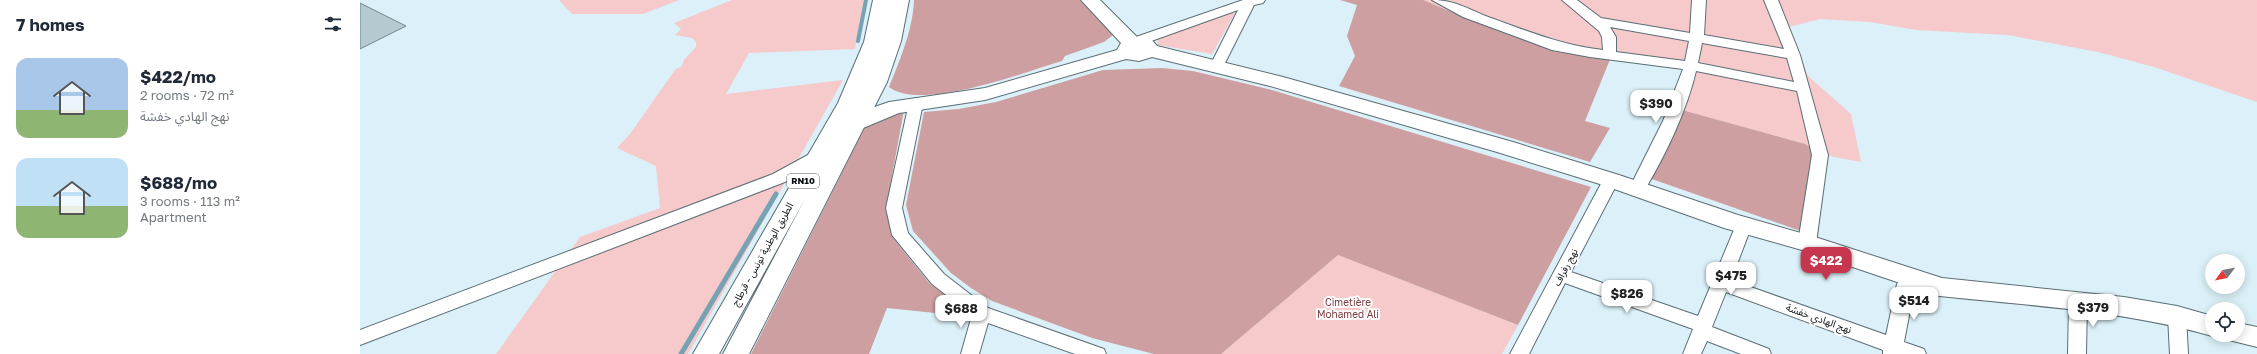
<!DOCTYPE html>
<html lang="en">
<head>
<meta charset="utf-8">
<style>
  :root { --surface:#fff; --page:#f6f6f7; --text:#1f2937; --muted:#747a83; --accent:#c6364e }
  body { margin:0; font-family:"Golos Text","Noto Sans Arabic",sans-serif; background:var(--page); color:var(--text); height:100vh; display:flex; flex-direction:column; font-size:15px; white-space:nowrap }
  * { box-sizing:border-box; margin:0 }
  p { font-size:13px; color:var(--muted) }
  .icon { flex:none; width:22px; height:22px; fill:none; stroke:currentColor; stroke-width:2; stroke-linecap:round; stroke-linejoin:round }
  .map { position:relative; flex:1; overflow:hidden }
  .drawer { display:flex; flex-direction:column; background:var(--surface); width:360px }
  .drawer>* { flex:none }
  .needle { width:26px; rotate:238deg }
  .buttons { position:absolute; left:1845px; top:254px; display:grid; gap:8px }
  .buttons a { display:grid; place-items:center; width:40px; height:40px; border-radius:50%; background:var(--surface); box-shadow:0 2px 10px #0003; font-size:20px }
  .price { position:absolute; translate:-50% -34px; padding:0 9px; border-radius:8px; background:#fff; color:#222; font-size:13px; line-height:26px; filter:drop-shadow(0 1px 2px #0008) }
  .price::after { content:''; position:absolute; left:50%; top:24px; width:12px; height:9px; margin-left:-6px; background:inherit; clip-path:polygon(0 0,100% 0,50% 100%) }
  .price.selected { background:var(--accent); color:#fff }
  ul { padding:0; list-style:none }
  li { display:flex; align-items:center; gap:12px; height:100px; padding:0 16px }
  li span { display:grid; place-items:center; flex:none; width:112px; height:80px; border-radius:12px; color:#555 }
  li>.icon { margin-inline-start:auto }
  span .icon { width:48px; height:48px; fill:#fffc; stroke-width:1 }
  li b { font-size:17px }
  h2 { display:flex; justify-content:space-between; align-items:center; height:48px; padding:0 16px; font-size:17px }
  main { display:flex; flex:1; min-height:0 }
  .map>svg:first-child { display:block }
  .green { fill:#f6c9cb }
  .forest { fill:#cd9fa1 }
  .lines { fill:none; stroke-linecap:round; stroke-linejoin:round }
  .stream-far1 { stroke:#76a3b4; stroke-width:4 }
  .stream { stroke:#76a3b4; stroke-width:5 }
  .building { fill:#b5c9d1; stroke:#71848b }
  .street-casing { stroke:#5b6e75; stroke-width:2 }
  .secondary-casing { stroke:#5b6e75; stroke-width:2 }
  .highway-casing { stroke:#5b6e75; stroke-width:2 }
  .street { fill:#fff; fill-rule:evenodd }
  .secondary { fill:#fff; fill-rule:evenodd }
  .highway { fill:#fff; fill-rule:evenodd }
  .labels { text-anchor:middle; stroke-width:4; stroke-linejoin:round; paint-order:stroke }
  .shield { fill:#fff; stroke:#535859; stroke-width:1 }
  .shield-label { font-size:9px; font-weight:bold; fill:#091012 }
  .street-label { font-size:10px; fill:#091012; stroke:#fff }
  .park-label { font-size:10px; fill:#7a3d43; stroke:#fff }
</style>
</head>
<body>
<main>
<section class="drawer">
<h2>7 homes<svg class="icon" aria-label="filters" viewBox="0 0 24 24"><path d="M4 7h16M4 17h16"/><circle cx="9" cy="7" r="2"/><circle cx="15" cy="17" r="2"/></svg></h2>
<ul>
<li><span style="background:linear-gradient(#a9c7e8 65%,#8fb573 0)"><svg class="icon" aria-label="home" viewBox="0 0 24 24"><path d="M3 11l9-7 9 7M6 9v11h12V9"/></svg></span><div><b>$422/mo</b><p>2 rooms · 72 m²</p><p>نهج الهادي خفشة</p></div></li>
<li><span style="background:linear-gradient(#bfe0f5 60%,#8fb573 0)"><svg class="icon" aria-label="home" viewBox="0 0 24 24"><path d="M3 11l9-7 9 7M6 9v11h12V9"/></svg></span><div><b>$688/mo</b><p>3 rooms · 113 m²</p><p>Apartment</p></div></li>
</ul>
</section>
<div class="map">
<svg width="1897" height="354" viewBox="0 0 1897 354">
  <rect width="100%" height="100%" fill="#dbf0f8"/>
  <path class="green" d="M199 0H319L283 14H212Z
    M372 0H505L495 49 389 53 366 94 483 80 328 354H136L220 237 300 208 296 166 257 148 270 134 315 70 322 66 324 60 336 47V42L332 38 315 35 321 29 314 23Z
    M1063 0H1897V102L1794 67 1738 52 1648 35 1556 30 1510 22 1460 19 1429 27 1448 76 1491 114 1501 162 1464 155 1445 144 1322 110 1331 69 1251 57 1196 52 1143 33Z
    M868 10 875 13 852 54 797 45 798 38Z
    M978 255 1158 325 1142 354H861Z"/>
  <path class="forest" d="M554 0H720L753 35 744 42 705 56 702 61C665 72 561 112 529 87 540 60 553 29 554 0Z
    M980 0H1063L1143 33 1196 52 1251 57 1225 121 1250 128 1230 162 979 86 995 56 987 36 997 5Z
    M802 68 833 71 912 90 1231 187 1158 325 978 255 861 354H794L732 338 632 301 611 288 591 273 553 231 546 205 564 112 599 109 636 102 743 70Z
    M544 110 526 208 533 238 570 284 594 300 604 316 527 308 509 354H391L507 123Z
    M1322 110 1445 144 1464 155 1458 237 1286 177Z"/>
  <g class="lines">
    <path class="stream-far1" d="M498 41 506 0"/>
    <path class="stream" d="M321 354 416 194"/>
  </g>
  <path class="building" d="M0 3 46 26 0 49Z"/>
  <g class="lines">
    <defs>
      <path id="street" d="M883 0H905L903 3 894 5 862 69 857 70 850 66 878 10 780 45H770L768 42 770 39Z
        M1072 0C1096 0 1109 10 1131 18 1170 32 1201 45 1243 50L1242 37 1239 31 1202 0H1217L1241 18 1330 33 1332 0H1346L1344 35 1424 49 1404 0H1418L1440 55 1468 155 1456 243 1453 247 1447 249 1441 247 1438 243 1452 155 1437 91 1336 71C1326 113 1305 156 1283 193L1277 195 1271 193 1269 189 1303 121 1323 69 1230 57 1192 50 1103 17ZM1250 27 1329 41 1325 61 1256 52V37ZM1342 43 1427 58 1434 82 1338 63Z
        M556 98 561 100 563 103 542 208 548 233 584 274 628 308 744 349 746 354H715L628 323 619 354H601L612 315 572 284 532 235 526 208 549 103 551 100Z
        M457 150 463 151 465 155 463 159 425 182 0 345V330L413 174Z
        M1251 175 1257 176 1259 180 1211 272 1338 316 1376 225 1378 221 1384 219 1390 221 1392 225 1371 280 1526 335 1537 284 1540 279 1546 277 1552 279 1555 284 1544 342 1564 349 1566 354H1523V350L1366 292 1352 327 1409 349 1411 354H1381L1347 341 1341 354H1323L1333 329 1205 283 1169 354H1150L1243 180 1245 176Z
        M1718 295 1724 297 1727 302 1726 354H1708L1709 302 1712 297Z
        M1817 309 1823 311 1826 316 1828 354H1810L1808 316 1811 311Z"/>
      <path id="secondary" d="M721 0H740L777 37 791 39 797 46 923 77 1153 142 1259 175 1378 215 1455 237 1582 278 1764 297 1817 306 1852 316V335H1855L1852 336C1758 309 1658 305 1561 294L1552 292 1549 286 1442 250 1364 228 1243 185 1137 152 910 86 792 57 779 61 766 59 625 100 539 113 496 131 489 129 486 124 489 119 503 111 529 102 625 88 757 50 761 43Z
        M1878 323 1897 327V347L1869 340 1866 335H1878Z"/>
      <path id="highway" d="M513 0H531L529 9 531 0H549L541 41 527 82 389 354H363L445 199 359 354H333L478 103 504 42Z"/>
    </defs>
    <use href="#street" class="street-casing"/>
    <use href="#secondary" class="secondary-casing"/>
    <use href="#highway" class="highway-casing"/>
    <use href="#street" class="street"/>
    <use href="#secondary" class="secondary"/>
    <use href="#highway" class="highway"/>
  </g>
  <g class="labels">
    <rect class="shield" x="427" y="174" width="32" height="14" rx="3"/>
    <g class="shield-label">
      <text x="443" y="184">RN10</text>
    </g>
    <g class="street-label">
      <text transform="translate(402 254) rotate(-61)" y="4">الطريق الوطنية تونس - قرطاج</text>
      <text transform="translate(1205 267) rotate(-62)" y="4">نهج رفراف</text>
      <text transform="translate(1459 318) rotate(20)" y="4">نهج الهادي خفشة</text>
    </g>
    <g class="park-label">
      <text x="988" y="306">Cimetière<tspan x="988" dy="12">Mohamed Ali</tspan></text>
    </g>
  </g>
</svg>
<div class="buttons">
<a><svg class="needle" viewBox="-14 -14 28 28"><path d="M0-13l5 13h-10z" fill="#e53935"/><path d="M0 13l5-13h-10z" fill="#747a83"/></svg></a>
<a><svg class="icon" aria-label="locate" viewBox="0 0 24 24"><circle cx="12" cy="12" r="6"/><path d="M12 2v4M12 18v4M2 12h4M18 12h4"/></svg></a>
</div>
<b class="price" style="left:1296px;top:124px">$390</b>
<b class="price selected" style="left:1466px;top:281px">$422</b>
<b class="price" style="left:1371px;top:296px">$475</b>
<b class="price" style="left:1267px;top:314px">$826</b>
<b class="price" style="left:1554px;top:321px">$514</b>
<b class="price" style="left:1733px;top:328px">$379</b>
<b class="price" style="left:601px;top:329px">$688</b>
</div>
</main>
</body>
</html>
